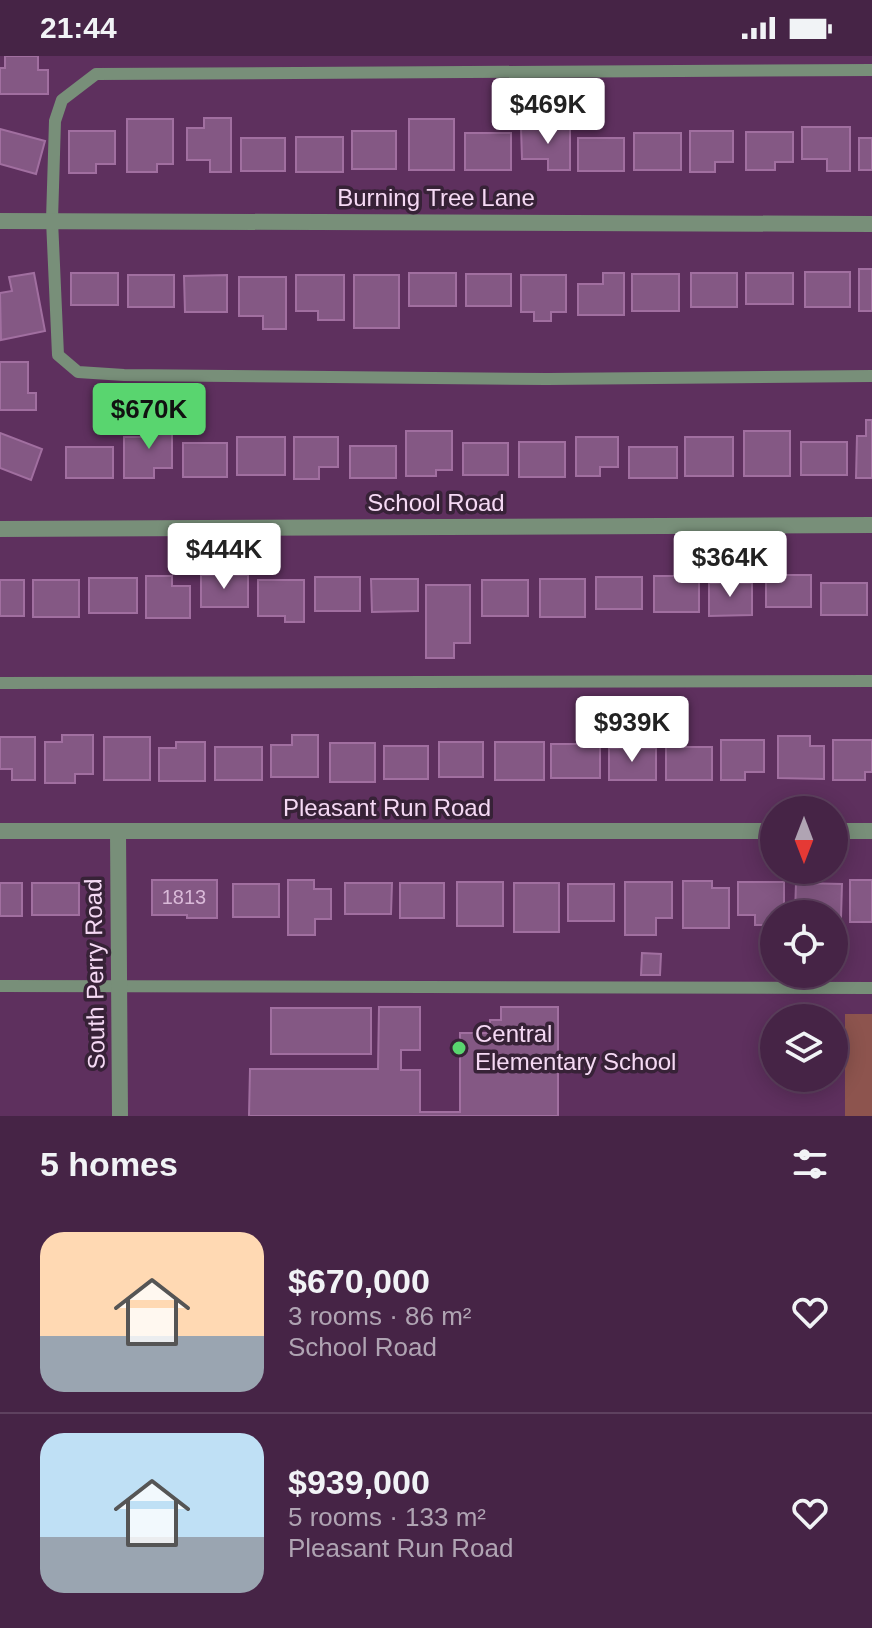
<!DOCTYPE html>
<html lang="en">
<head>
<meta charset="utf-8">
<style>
  :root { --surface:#462446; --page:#503051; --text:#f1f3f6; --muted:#b0a4b3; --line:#5e415f; --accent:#59d56f }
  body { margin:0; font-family:Helvetica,sans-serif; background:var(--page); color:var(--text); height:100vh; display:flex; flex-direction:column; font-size:30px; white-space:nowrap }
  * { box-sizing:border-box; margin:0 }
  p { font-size:26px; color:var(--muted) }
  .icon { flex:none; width:44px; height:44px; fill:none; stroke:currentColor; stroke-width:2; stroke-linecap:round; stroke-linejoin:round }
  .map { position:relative; height:1060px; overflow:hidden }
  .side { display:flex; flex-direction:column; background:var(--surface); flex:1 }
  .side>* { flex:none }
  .needle { width:52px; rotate:180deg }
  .buttons { position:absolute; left:760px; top:740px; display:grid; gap:16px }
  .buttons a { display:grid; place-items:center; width:88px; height:88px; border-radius:50%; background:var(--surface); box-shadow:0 4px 20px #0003,0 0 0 2px var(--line); font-size:40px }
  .price { position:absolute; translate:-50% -68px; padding:0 18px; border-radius:8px; background:#fff; color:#222; font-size:26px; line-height:52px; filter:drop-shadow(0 2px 4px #0008) }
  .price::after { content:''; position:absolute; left:50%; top:48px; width:24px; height:18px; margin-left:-12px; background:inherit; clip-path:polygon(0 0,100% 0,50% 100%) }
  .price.on { background:var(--accent); color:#111 }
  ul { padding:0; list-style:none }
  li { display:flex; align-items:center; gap:24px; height:200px; padding:0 40px }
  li+li { border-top:2px solid var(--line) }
  li span { display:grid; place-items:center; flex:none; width:224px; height:160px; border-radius:24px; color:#555 }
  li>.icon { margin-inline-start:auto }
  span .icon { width:96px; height:96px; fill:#fffc; stroke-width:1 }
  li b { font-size:34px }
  h2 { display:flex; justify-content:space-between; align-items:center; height:96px; padding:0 40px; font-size:34px }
  .status { display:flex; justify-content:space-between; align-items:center; height:56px; padding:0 40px; background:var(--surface); direction:ltr }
  .status svg { height:22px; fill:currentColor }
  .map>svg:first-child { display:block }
  .green { fill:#8d544e }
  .building { fill:#845884; stroke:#a16fa0; stroke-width:2 }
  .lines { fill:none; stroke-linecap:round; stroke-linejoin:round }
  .service { stroke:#788f79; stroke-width:12 }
  .minor { stroke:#788f79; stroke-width:16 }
  .poi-dot { fill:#59d56f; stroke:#372237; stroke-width:3 }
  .labels { text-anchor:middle; stroke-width:7; stroke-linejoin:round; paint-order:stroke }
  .number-label { font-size:20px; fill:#d9b9d8 }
  .street-label { font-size:24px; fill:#f5d9f4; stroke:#372237 }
  .poi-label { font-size:24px; fill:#f5d9f4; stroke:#372237; text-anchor:start }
</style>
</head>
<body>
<div class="status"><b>21:44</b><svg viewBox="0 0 49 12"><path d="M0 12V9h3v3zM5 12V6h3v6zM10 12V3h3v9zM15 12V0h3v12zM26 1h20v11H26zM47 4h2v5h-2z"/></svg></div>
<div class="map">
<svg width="872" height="1060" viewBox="0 0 872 1060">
  <rect width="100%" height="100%" fill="#5e305e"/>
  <path class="green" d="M845 958H872V1060H845Z"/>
  <path class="building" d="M5 0H38V14H48V38H0V12H5Z
    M204 62H231V116H210V104H187V72H204Z
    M127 63H173V108H157V116H127Z
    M409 63H454V114H409Z
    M802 71H850V115H827V103H802Z
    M521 72H570V114H548V103H522Z
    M0 73 45 85 36 118 0 108Z
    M69 75H115V108H96V117H69Z
    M352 75H396V113H352Z
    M690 75H733V106H715V116H690Z
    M746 76H793V106H775V114H746Z
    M465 77H511V114H465Z
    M634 77H681V114H634Z
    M296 81H343V116H296Z
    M241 82H285V115H241Z
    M578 82H624V115H578Z
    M859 82H872V114H859Z
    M859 213H872V255H859Z
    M805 216H850V251H805Z
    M34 217 45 275 1 284 0 237 12 235 9 221Z
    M71 217H118V249H71Z
    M409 217H456V250H409Z
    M603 217H624V259H578V228H603Z
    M691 217H737V251H691Z
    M746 217H793V248H746Z
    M466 218H511V250H466Z
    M632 218H679V255H632Z
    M128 219H174V251H128Z
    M227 219V256H185L184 220Z
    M296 219H344V264H318V255H296Z
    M354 219H399V272H354Z
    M521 219H566V256H551V265H534V256H521Z
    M239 221H286V273H263V260H239Z
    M0 306H28V337H36V354H0Z
    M150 363H172V412H154V422H124V381H150Z
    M866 364H872V422H856L857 380H866Z
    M406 375H452V414H436V420H406Z
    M744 375H790V420H744Z
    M0 377 42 393 31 424 0 412Z
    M237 381H285V419H237Z
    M294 381H338V411H319V423H294Z
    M576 381H618V411H600V420H576Z
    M685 381H733V420H685Z
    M519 386H565V421H519Z
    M801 386H847V419H801Z
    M183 387H227V421H183Z
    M463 387H508V419H463Z
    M350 390H396V422H350Z
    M66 391H113V422H66Z
    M629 391H677V422H629Z
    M201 519H248V551H201Z
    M766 519H811V551H766Z
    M146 520H172V530H190V562H146Z
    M654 520H699V556H654Z
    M315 521H360V555H315Z
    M596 521H642V553H596Z
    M89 522H137V557H89Z
    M371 523H418V555L372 556Z
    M540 523H585V561H540Z
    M0 524H24V560H0Z
    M33 524H79V561H33Z
    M258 524H304V566H285V560H258Z
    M482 524H528V560H482Z
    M709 527H752V559L709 560Z
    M821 527H867V559H821Z
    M426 529H470V587H454V602H426Z
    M62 679H93V718H75V727H45V686H62Z
    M292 679H318V721H271V689H292Z
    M778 680H810V690H824V723L778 722Z
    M0 681H35V724H12V713H0Z
    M104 681H150V724H104Z
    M721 684H764V716H745V724H721Z
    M833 684H872V716H865V724H833Z
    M176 686H205V725H159V692H176Z
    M439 686H483V721H439Z
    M495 686H544V724H495Z
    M330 687H375V726H330Z
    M551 688H600V722H551Z
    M384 690H428V723H384Z
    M215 691H262V724H215Z
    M666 691H712V724H666Z
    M609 692H656V724H609Z
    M152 824H217V862H187V859H152Z
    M288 824H314V833H331V863H315V879H288Z
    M850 824H872V866H850Z
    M683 825H712V832H729V872H683Z
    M457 826H503V870H457Z
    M625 826H672V862H656V879H625Z
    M738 826H784V858H774V869H755V859H738Z
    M0 827H22V860H0Z
    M32 827H79V859H32Z
    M345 827H392L391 858H345Z
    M400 827H444V862H400Z
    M514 827H559V876H514Z
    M796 827 842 828 841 862H834V858H795Z
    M233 828H279V861H233Z
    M568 828H614V865H568Z
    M642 897 661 898 660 919H641Z
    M379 951H420V994H401V1014H420V1056H460V977H490V964H501V951H558V1060H249L250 1013H378Z
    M271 952H371V998H271Z"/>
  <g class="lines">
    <path class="service" d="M872 14 96 18 62 44 55 65 52 164 58 299 78 316 124 319 547 323 872 320
      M0 627 872 625
      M0 930 872 932"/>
    <path class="minor" d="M0 165 872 168
      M0 473 872 469
      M0 775H774
      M834 775H872
      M118 776 120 1060"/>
  </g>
  <circle class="poi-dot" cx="459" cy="992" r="8"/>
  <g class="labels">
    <g class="number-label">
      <text x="184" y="848">1813</text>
    </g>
    <g class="street-label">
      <text x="436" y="150">Burning Tree Lane</text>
      <text x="436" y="455">School Road</text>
      <text x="387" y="760">Pleasant Run Road</text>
      <text transform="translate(95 918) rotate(-91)" y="8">South Perry Road</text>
    </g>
    <g class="poi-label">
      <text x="475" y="986">Central<tspan x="475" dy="28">Elementary School</tspan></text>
    </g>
  </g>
</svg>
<div class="buttons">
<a><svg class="needle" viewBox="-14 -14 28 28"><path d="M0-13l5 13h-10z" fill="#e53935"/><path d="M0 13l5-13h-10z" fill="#b0a4b3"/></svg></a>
<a><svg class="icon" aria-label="locate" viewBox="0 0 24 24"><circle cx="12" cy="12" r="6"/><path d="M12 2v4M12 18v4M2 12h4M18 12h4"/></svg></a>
<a><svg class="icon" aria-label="layers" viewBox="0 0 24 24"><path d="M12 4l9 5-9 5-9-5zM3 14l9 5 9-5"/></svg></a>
</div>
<b class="price" style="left:548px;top:90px">$469K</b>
<b class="price on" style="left:149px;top:395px">$670K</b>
<b class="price" style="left:224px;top:535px">$444K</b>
<b class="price" style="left:730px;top:543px">$364K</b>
<b class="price" style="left:632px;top:708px">$939K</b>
</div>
<section class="side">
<h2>5 homes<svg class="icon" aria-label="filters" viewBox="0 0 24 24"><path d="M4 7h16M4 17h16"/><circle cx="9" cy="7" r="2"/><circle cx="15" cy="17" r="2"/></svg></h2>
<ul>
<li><span style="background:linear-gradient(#ffd9b3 65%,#9aa5b1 0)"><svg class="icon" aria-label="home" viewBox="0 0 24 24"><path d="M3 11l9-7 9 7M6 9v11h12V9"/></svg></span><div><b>$670,000</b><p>3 rooms · 86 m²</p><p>School Road</p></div><svg class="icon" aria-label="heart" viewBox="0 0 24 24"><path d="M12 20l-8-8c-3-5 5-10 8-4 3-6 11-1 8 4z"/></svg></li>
<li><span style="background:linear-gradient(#bfe0f5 65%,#9aa5b1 0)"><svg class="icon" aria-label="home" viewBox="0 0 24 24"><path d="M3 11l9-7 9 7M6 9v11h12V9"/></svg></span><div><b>$939,000</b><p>5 rooms · 133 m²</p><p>Pleasant Run Road</p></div><svg class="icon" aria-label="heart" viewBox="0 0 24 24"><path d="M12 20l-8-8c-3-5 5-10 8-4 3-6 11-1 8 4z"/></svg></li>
</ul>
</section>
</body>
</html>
